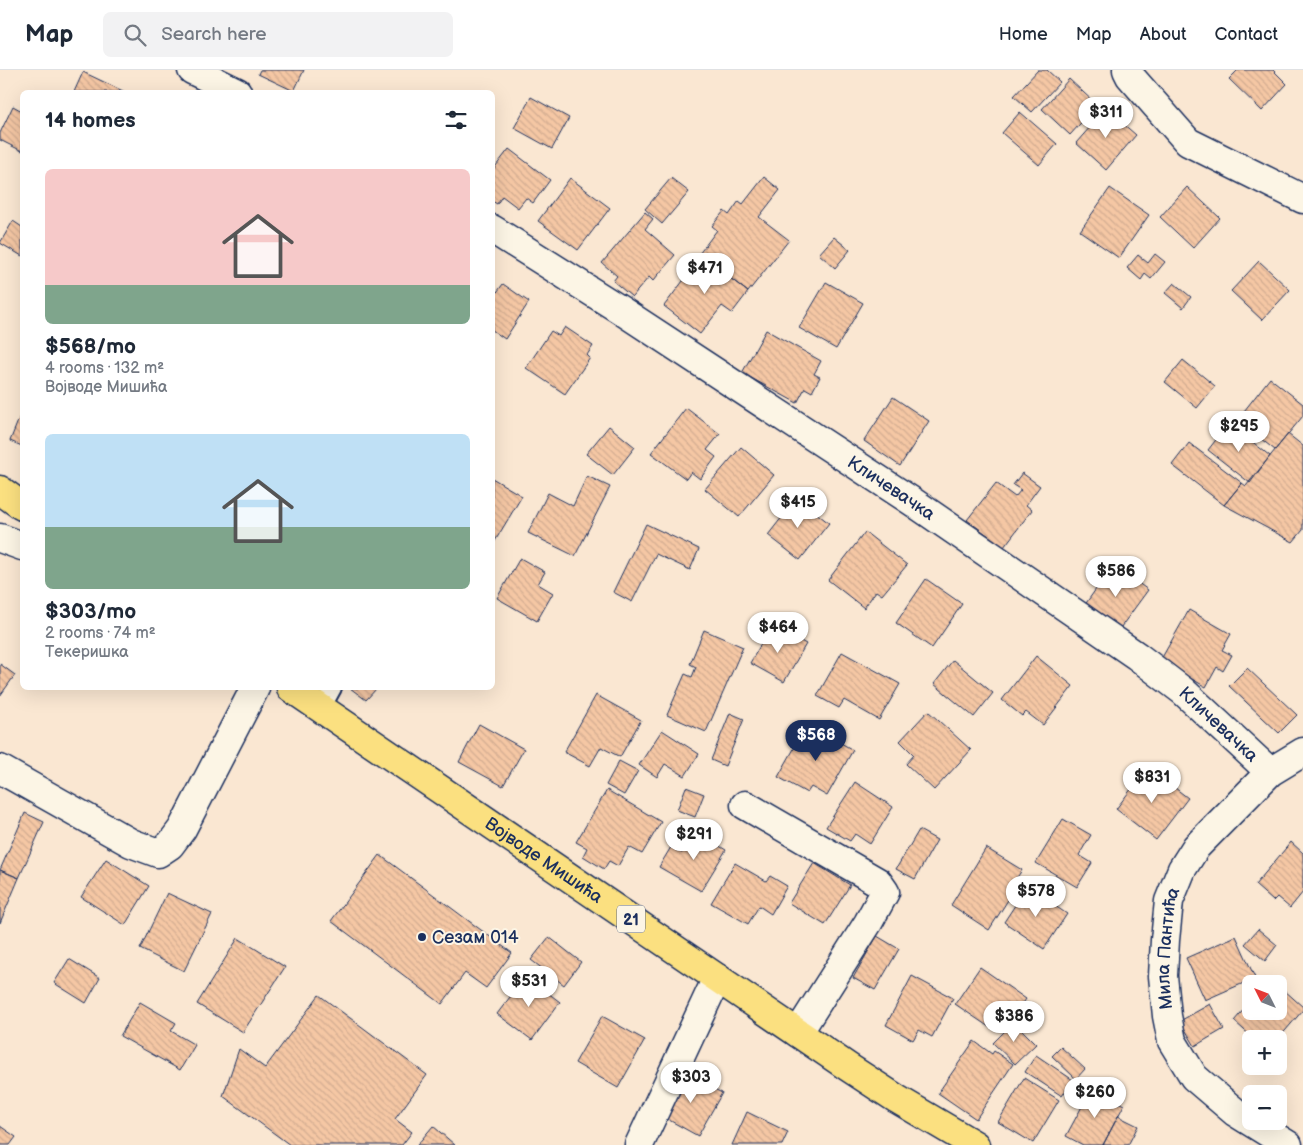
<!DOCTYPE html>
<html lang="en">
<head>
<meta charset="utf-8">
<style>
  :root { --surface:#fff; --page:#f2f2f3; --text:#1f2937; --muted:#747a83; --line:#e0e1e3; --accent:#1b2f5e }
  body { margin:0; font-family:"Balsamiq Sans",sans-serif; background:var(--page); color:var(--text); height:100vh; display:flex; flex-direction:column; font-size:19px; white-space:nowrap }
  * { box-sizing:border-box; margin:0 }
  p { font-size:16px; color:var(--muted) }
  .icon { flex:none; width:28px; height:28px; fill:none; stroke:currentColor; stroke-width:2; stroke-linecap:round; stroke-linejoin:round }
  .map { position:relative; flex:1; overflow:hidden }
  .drawer { position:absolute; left:20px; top:20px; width:475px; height:600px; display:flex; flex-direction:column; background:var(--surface); border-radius:8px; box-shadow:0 5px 20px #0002 }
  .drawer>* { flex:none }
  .needle { width:32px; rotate:312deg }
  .fabs { position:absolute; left:1242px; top:905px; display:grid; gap:10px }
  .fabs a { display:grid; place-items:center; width:45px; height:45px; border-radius:8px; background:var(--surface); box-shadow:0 5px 20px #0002; font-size:25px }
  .price { position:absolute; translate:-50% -42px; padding:0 11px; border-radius:18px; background:#fff; color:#222; font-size:16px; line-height:32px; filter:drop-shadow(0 1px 2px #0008) }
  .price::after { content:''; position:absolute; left:50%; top:30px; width:15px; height:11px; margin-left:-8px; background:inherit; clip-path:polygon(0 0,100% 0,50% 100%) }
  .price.selected { background:var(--accent); color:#fff }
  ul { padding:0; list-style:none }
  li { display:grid; align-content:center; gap:10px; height:265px; padding:0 25px }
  li span { display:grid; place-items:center; height:155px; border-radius:8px; color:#555 }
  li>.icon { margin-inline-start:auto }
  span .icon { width:90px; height:90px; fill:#fffc; stroke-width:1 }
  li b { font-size:21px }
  h2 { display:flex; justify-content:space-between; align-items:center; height:60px; padding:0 25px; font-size:21px }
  header { display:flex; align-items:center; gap:30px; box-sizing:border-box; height:70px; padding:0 25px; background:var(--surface); border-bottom:1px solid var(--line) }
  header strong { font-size:24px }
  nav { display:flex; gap:28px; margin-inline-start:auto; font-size:18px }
  .search { width:350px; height:45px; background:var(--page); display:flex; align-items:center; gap:12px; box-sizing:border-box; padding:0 18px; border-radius:8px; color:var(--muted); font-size:19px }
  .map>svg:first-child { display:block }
  .building { fill:url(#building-back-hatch); stroke:#1b2f5e }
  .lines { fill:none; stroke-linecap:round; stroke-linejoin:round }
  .service-casing { stroke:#1b2f5e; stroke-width:20 }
  .minor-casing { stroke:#1b2f5e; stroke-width:31 }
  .primary-casing { stroke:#1b2f5e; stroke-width:31 }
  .service { stroke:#fcf5e5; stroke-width:16 }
  .minor { stroke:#fcf5e5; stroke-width:28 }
  .primary { stroke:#fbe080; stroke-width:28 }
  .poi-dot { fill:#1b2f5e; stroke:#fcf5e5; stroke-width:2 }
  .labels { text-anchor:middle; stroke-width:4; stroke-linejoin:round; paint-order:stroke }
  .shield { fill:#fcf5e5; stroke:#5e6a86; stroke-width:1 }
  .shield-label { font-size:16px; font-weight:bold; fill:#1b2f5e }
  .street-label { font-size:18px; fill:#1b2f5e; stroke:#fcf5e5 }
  .poi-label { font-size:18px; fill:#1b2f5e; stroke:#fcf5e5; text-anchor:start }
</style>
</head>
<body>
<header>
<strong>Map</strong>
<div class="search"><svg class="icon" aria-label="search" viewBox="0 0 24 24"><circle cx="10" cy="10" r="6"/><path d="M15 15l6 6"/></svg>Search here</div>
<nav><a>Home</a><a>Map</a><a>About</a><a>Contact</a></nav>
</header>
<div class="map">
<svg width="1303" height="1075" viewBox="0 0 1303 1075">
  <defs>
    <pattern id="building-back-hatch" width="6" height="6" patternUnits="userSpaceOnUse" patternTransform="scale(1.25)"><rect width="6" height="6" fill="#f5c7a4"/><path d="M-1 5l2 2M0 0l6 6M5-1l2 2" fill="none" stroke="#d1ab90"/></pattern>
  </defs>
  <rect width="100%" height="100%" fill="#fae7d2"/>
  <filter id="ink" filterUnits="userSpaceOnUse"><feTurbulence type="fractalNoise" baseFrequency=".02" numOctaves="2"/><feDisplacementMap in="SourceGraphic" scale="10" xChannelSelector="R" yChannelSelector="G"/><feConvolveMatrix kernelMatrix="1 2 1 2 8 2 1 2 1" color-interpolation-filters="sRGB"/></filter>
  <g filter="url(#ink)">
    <path class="building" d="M260 0H304L294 21 258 4Z
      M1038 0H1047L1060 12 1032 42 1014 26Z
      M1238 0H1273L1287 14 1262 41 1229 9Z
      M83 2 125 22H74Z
      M1069 9 1097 35 1070 65 1042 39Z
      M531 27 569 48 552 79 514 58Z
      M13 36 22 41V81L0 70V63Z
      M1106 39 1136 65 1106 100 1076 73Z
      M1020 42 1057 74 1039 95 1002 63Z
      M509 79 550 110 533 133 526 128 518 138 502 126 497 134 492 131V101Z
      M764 107 780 120 759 147 789 170 748 222 699 184 717 160 712 156 724 141 729 145 739 131 743 134Z
      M570 108 610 138 578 180 538 151Z
      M671 108 689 122 662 154 645 139Z
      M1187 117 1220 148 1193 178 1160 147Z
      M1110 118 1149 145 1119 188 1080 161Z
      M645 142 653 149 645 159 675 185 653 211 649 207 632 227 613 211 617 206 602 193Z
      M13 151 22 157V186L0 173Z
      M834 167 850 180 835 198 819 184Z
      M1155 184 1165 192 1151 209 1145 204 1141 210 1127 198 1138 185 1148 193Z
      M702 186 748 222 732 243 722 236 700 264 664 236Z
      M1259 191 1290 220 1262 250 1231 221Z
      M826 212 863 233 836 279 799 258Z
      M1174 213 1191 227 1183 238 1165 223Z
      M503 214 529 232 505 269 492 260V229Z
      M565 257 593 276 587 285 590 288 565 324 526 298 551 261 559 266Z
      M766 260 821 291 814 304 820 307 812 322 805 318 797 333 742 303Z
      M1183 290 1215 316 1197 338 1165 312Z
      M1270 308 1303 334V346L1275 380 1237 350Z
      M893 327 929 351 900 396 864 371Z
      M686 338 720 364 707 380 716 387 700 409 691 402 686 409 651 383Z
      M22 341V376L10 371Z
      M1229 353 1270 386 1250 413 1208 380Z
      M609 356 635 377 613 405 586 384Z
      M1288 364 1303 376V460L1293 472 1224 435 1242 413 1246 416Z
      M1189 373 1242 413 1224 435 1172 395Z
      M741 377 774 405 739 447 705 419Z
      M1022 403 1040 416 1026 435 1032 440 1004 477 967 450 996 413 1015 427 1021 420 1013 415Z
      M587 406 610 417 575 486 528 463 548 423 573 436Z
      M492 408 522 426 492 476Z
      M797 428 829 453 800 490 768 465Z
      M646 454 699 479 690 500 656 484 632 532 613 522Z
      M865 462 907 495 882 525 876 521 864 538 828 510Z
      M520 488 545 502 538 514 553 523 537 551 497 528Z
      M1113 495 1148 520 1118 561 1084 536Z
      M926 509 962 534 932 578 896 553Z
      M1189 540 1231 564 1222 580 1232 585 1223 601 1217 597 1206 617 1160 591Z
      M772 555 806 574 784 612 750 593Z
      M704 560 743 577 706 662 667 645 685 604 692 607 696 597 690 594Z
      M842 582 900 614 879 650 844 630 839 638 817 626Z
      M1036 586 1073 616 1043 655 1026 642 1022 646 1002 630Z
      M953 590 993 623 974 647 934 614Z
      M0 594 15 605 0 626Z
      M1247 598 1297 645 1279 663 1229 616Z
      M350 618H377L366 630Z
      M596 625 641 650 620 687 601 677 590 696 564 682Z
      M928 641 971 680 934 720 906 694 914 685 900 671Z
      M730 643 744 649 725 696 711 690Z
      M479 654 524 679 503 716 459 692Z
      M808 654 853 680 827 726 811 717 807 723 778 707Z
      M662 660 699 684 685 706 665 694 657 707 639 695Z
      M619 691 638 701 624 725 606 715Z
      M1148 697 1188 728 1156 770 1116 739Z
      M855 712 893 737 870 774 855 764 850 771 826 757Z
      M686 717 704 724 695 747 677 740Z
      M607 720 661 752 642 784 629 777 618 796 609 791 604 799 583 786 587 778 576 772Z
      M25 743 44 752 19 808 0 800Z
      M1063 749 1091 765 1079 785 1092 793 1077 817 1036 793Z
      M919 760 937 770 915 809 896 799Z
      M694 761 726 780 701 821 659 797 671 777 682 783Z
      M1291 772 1303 783V822L1290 838 1277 827 1273 831 1255 815Z
      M986 778 1022 800 1016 809 1020 811 989 860 951 835Z
      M380 785 512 883 486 918 465 903 442 934 331 851Z
      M106 789 149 816 125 855 81 827Z
      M735 793 766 811 770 806 787 816 771 844 759 836 748 854 711 833Z
      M814 793 850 815 825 855 789 833Z
      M0 800 19 808 0 853Z
      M1027 817 1067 844 1044 879 1004 852Z
      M167 823 212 844 184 901 140 879Z
      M1258 859 1277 875 1265 891 1245 874Z
      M877 866 899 879 875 920 853 908Z
      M1236 866 1255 908 1205 930 1186 888Z
      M549 867 581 892 564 915 531 890Z
      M238 868 285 897 243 962 197 934Z
      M69 889 100 908 86 933 54 913Z
      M980 897 1026 929 1011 951 998 943 989 957 955 934Z
      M526 906 560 932 532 970 497 944Z
      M912 906 953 928 932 967 919 960 913 970 886 955Z
      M1284 920 1303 937V940L1279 968 1284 972 1279 979V969H1254L1234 951 1251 931V941H1279V926Z
      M319 925 427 1005 395 1049 412 1062 402 1075H290L223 1026 239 979 265 998Z
      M140 932 176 953 171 961 195 975 180 1000 120 966Z
      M1210 934 1224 959 1195 976 1180 951Z
      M602 946 645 970 618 1018 575 993Z
      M1014 952 1036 974 1015 994 993 973Z
      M974 971 992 984 994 981 1013 994 976 1049 938 1023Z
      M1061 977 1085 999 1076 1009 1052 986Z
      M1036 985 1073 1010 1062 1026 1025 1002Z
      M683 1003 722 1023 698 1066 660 1045Z
      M1024 1008 1059 1030 1033 1073 998 1052Z
      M1092 1018 1124 1035 1103 1075H1083L1066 1066Z
      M747 1042 788 1062 782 1075H732Z
      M1118 1046 1138 1056 1128 1075H1103Z
      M0 1056 16 1067 10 1075H0Z
      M433 1056 455 1075H417Z"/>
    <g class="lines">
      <defs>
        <path id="service" d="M322 638 333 618"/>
        <g id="minor">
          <path d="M192 0 237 22"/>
          <path d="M1127 0 1130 6 1188 72 1303 129"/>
          <path id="s1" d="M492 159 619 239 913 432 1137 586 1183 621 1270 702"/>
          <path d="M0 468 22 476"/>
          <path d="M0 699 131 773 158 783 170 775 182 759 255 618"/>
          <path d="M745 735 878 812 885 822 868 853 798 963"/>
          <path d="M639 1075 717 908"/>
          <path id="s2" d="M1288 1075 1235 1042 1194 1007 1172 971 1167 946 1163 906 1165 870 1169 831 1182 799 1196 777 1270 702 1303 682"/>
        </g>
        <g id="primary">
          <path d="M0 420 22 436"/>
          <path id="s3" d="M291 618 848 997 897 1029 975 1075"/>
        </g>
      </defs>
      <use href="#service" class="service-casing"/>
      <use href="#minor" class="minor-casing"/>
      <use href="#primary" class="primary-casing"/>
      <use href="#service" class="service"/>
      <use href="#minor" class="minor"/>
      <use href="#primary" class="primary"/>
    </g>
  </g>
  <circle class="poi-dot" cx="422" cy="867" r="5"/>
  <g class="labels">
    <rect class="shield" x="617" y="835.5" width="28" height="27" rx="4"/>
    <g class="shield-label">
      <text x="631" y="855">21</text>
    </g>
    <g class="street-label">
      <text dy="6" stroke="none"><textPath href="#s1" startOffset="476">Кличевачка</textPath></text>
      <text dy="6" stroke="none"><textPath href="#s1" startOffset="880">Кличевачка</textPath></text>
      <text dy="6" stroke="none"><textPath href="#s3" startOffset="306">Војводе Мишића</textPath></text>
      <text dy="6" stroke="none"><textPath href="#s2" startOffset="252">Мила Пантића</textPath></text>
    </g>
    <g class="poi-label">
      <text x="432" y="873">Сезам 014</text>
    </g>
  </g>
</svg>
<div class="fabs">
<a><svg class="needle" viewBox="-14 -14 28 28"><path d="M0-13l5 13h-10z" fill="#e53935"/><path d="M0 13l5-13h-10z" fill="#747a83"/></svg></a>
<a>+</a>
<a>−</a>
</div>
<b class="price" style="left:1106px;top:69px">$311</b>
<b class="price" style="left:705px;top:225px">$471</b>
<b class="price" style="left:1239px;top:383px">$295</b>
<b class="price" style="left:798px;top:459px">$415</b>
<b class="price" style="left:1116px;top:528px">$586</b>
<b class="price" style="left:778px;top:584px">$464</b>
<b class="price selected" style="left:816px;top:692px">$568</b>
<b class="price" style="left:1152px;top:734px">$831</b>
<b class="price" style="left:694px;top:791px">$291</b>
<b class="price" style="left:1036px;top:848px">$578</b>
<b class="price" style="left:529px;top:938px">$531</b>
<b class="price" style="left:1014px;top:973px">$386</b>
<b class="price" style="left:691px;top:1034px">$303</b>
<b class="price" style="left:1095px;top:1049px">$260</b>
<section class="drawer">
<h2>14 homes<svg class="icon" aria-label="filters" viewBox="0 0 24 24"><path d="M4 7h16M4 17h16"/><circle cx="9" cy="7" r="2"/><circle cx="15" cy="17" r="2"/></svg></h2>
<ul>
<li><span style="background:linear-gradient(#f6c9c9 75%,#7fa58c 0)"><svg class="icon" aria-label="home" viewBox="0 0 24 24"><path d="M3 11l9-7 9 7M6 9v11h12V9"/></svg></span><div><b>$568/mo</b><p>4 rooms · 132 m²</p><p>Војводе Мишића</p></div></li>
<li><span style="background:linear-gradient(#bfe0f5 60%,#7fa58c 0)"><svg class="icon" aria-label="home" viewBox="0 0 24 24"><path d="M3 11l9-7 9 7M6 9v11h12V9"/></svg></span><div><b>$303/mo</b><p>2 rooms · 74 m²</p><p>Текеришка</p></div></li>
</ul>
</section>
</div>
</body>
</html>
